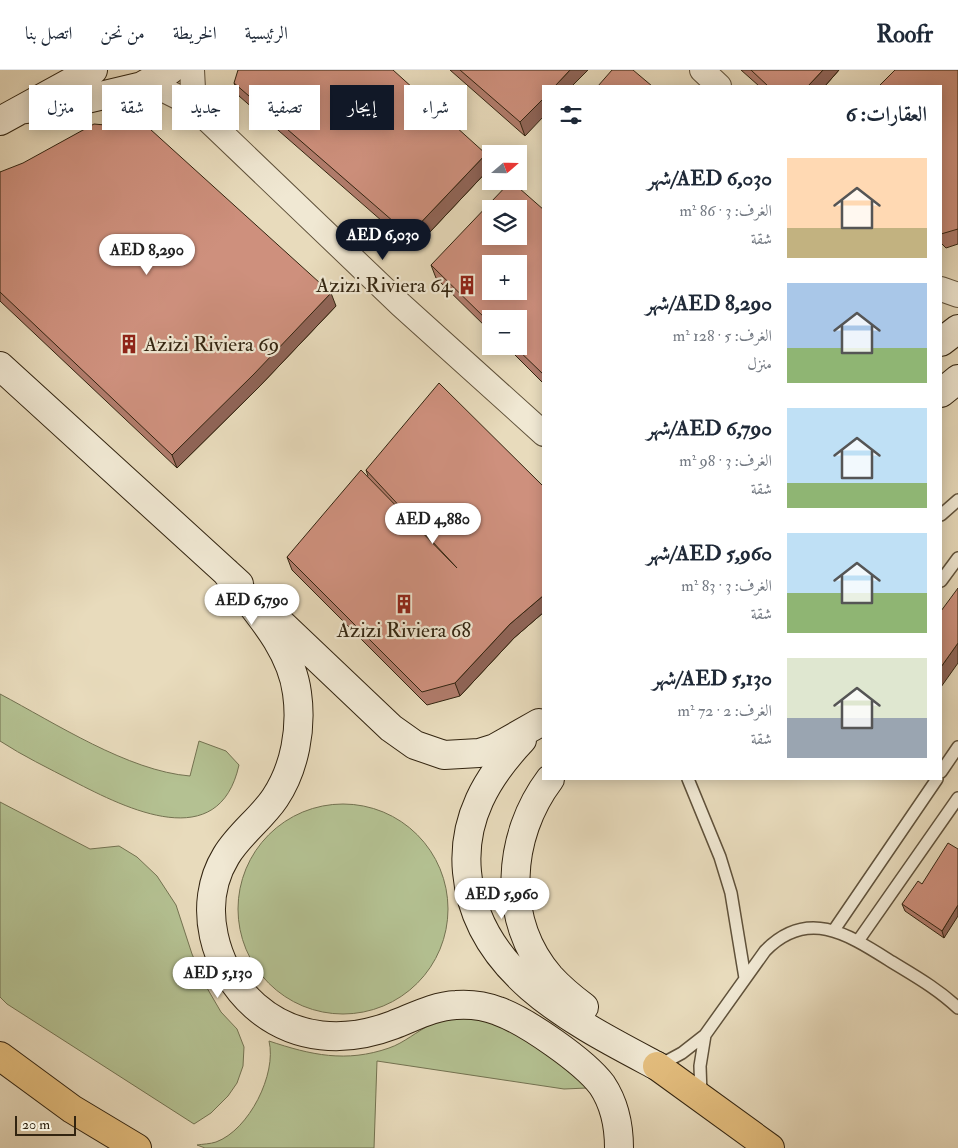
<!DOCTYPE html>
<html lang="ar">
<head>
<meta charset="utf-8">
<style>
  :root { --surface:#fff; --page:#f6f6f7; --text:#1f2937; --muted:#747a83; --line:#e0e1e3; --accent:#111827 }
  body { margin:0; font-family:"IM FELL Double Pica",Amiri,serif; background:var(--page); color:var(--text); direction:rtl; height:100vh; display:flex; flex-direction:column; font-size:19px; white-space:nowrap }
  * { box-sizing:border-box; margin:0 }
  p { font-size:16px; color:var(--muted) }
  .icon { flex:none; width:28px; height:28px; fill:none; stroke:currentColor; stroke-width:2; stroke-linecap:round; stroke-linejoin:round }
  .map { position:relative; flex:1; overflow:hidden; direction:ltr }
  .side { position:absolute; left:542px; top:15px; width:400px; height:695px; display:flex; flex-direction:column; background:var(--surface); border-radius:0px; box-shadow:0 2px 12px #0003; direction:rtl }
  .side>* { flex:none }
  .guide { position:absolute; left:15px; top:15px; width:452px; height:45px; direction:rtl; display:flex; gap:10px }
  .needle { width:32px; rotate:70deg }
  .controls { position:absolute; left:482px; top:75px; display:grid; gap:10px }
  .controls a { display:grid; place-items:center; width:45px; height:45px; border-radius:0px; background:var(--surface); box-shadow:0 2px 12px #0003; font-size:25px }
  .scale { position:absolute; left:15px; bottom:12px; width:61px; box-sizing:border-box; padding-left:5px; border:2px solid #322410; border-top:0; font-size:14px; line-height:18px; white-space:nowrap; color:#322410; -webkit-text-stroke:4px #f0e8d3; paint-order:stroke }
  .price { position:absolute; translate:-50% -42px; padding:0 11px; border-radius:18px; background:#fff; color:#222; font-size:16px; line-height:32px; filter:drop-shadow(0 1px 2px #0008) }
  .price::after { content:''; position:absolute; left:50%; top:30px; width:15px; height:11px; margin-left:-8px; background:inherit; clip-path:polygon(0 0,100% 0,50% 100%) }
  .price.active { background:var(--accent); color:#fff }
  ul { padding:0; list-style:none }
  li { display:flex; align-items:center; gap:15px; height:125px; padding:0 15px }
  li span { display:grid; place-items:center; flex:none; width:140px; height:100px; border-radius:0px; color:#555 }
  li>.icon { margin-inline-start:auto }
  span .icon { width:60px; height:60px; fill:#fffc; stroke-width:1 }
  li b { font-size:21px }
  h2 { display:flex; justify-content:space-between; align-items:center; height:60px; padding:0 15px; font-size:21px }
  .tag { padding:0 18px; border-radius:0px; background:var(--surface); box-shadow:0 2px 12px #0003; font-size:18px; line-height:45px }
  .tag.active { background:var(--accent); color:#fff }
  header { display:flex; align-items:center; gap:30px; box-sizing:border-box; height:70px; padding:0 25px; background:var(--surface); border-bottom:1px solid var(--line) }
  header strong { font-size:24px }
  nav { display:flex; gap:28px; margin-inline-start:auto; font-size:18px }
  .map>svg:first-child { display:block }
  .green { fill:#b4c192; stroke:#737251 }
  .lines { fill:none; stroke-linecap:round; stroke-linejoin:round }
  .lane-casing { stroke:#60523b; stroke-width:14 }
  .street-casing { stroke:#60523b; stroke-width:26 }
  .secondary-casing { stroke:#322410; stroke-width:30 }
  .primary-casing { stroke:#322410; stroke-width:30 }
  .highway-casing { stroke:#322410; stroke-width:30 }
  .lane { stroke:#f0e8d3; stroke-width:11 }
  .street { stroke:#f0e8d3; stroke-width:24 }
  .secondary { stroke:#f0e8d3; stroke-width:28 }
  .primary { stroke:#e4be7e; stroke-width:28 }
  .highway { stroke:#e4be7e; stroke-width:28 }
  .wall { fill:#b17c6c; stroke:#322410 }
  .shaded-wall { fill:#906558; stroke:#322410 }
  .building { fill:#ce907d; stroke:#322410; fill-rule:evenodd }
  .labels { text-anchor:middle; stroke-width:4.5; stroke-linejoin:round; paint-order:stroke }
  .poi-label { font-size:21px; fill:#322410; stroke:#f0e8d3; text-anchor:end }
</style>
</head>
<body>
<header>
<strong>Roofr</strong>
<nav><a>الرئيسية</a><a>الخريطة</a><a>من نحن</a><a>اتصل بنا</a></nav>
</header>
<div class="map">
<svg width="958" height="1078" viewBox="0 0 958 1078">
  <rect width="100%" height="100%" fill="#e8dbbc"/>
  <filter id="stains"><feTurbulence type="fractalNoise" baseFrequency=".004" numOctaves="4"/><feColorMatrix values="0 0 0 0 .2 0 0 0 0 .09 0 0 0 0 .02 0 0 0 .5 -.17"/></filter>
  <radialGradient id="worn" r=".72"><stop offset=".6" stop-color="#630" stop-opacity="0"/><stop offset="1" stop-color="#630" stop-opacity=".3"/></radialGradient>
  <path class="green" d="M0 624C55 653 128 701 190 706L199 671 226 681 239 695C219 785 127 739 73 711 48 698 23 686 0 671Z
    M0 732 90 779 119 776 137 787 157 806 176 835 192 884 207 918 221 942 237 959 244 977 243 996 237 1013 228 1026 211 1043 194 1054 7 934 0 927Z
    M238 839a105 105 0 1 1 210 0a105 105 0 1 1-210 0Z
    M470 946 500 950 574 999 587 1018 564 1019 377 991 374 1078H205L197 1075C203 1074 210 1074 216 1072 249 1060 277 1004 269 971 311 985 346 993 389 978 404 973 417 961 432 954 443 949 458 948 470 946Z"/>
  <g class="lines">
    <defs>
      <path id="lane" d="M941 445 958 430
        M941 511 958 488
        M941 702 958 677
        M688 709 720 787 731 823 745 908
        M834 860 937 709
        M858 871 958 728
        M658 996 682 983 705 965 765 881C808 837 849 865 892 892 915 906 938 919 958 938
        M701 1025 700 996 705 965"/>
      <path id="street" d="M192 0 193 19 200 42
        M702 0 719 16
        M142 16 166 21 190 33 401 235 544 364
        M941 219 958 225"/>
      <path id="secondary" d="M20 40 79 31 142 16 170 0
        M0 51 93 0
        M941 272 958 259
        M0 296 239 514
        M941 323 958 309
        M226 502C253 538 291 576 297 623 302 658 295 698 275 728 261 749 239 764 226 786 196 835 214 900 255 936 295 971 346 973 393 955 414 947 434 936 456 935 470 934 485 936 498 941 526 951 584 991 602 1015 614 1033 619 1056 619 1078
        M272 545 391 658 415 675 444 685 479 683 495 678 539 653
        M522 670C487 707 462 749 467 802 476 904 576 953 657 996
        M550 709C507 766 501 850 550 907 560 918 572 928 584 937"/>
      <path id="primary" d="M0 986 72 1039 137 1078"/>
      <path id="highway" d="M657 996 770 1078"/>
    </defs>
    <use href="#lane" class="lane-casing"/>
    <use href="#street" class="street-casing"/>
    <use href="#secondary" class="secondary-casing"/>
    <use href="#primary" class="primary-casing"/>
    <use href="#highway" class="highway-casing"/>
    <use href="#lane" class="lane"/>
    <use href="#street" class="street"/>
    <use href="#secondary" class="secondary"/>
    <use href="#primary" class="primary"/>
    <use href="#highway" class="highway"/>
  </g>
  <path class="wall" d="M450 0H588L572 16H544L525 66Z
    M741 0H839L825 16H759Z
    M958 0V174L946 178 941 173V16Z
    M234 13 486 84 491 97 414 179 239 26Z
    M0 102 336 236 259 317 177 398 0 231Z
    M544 140V314L506 276H519L491 249V262L436 208 431 195Z
    M366 400 544 417V542L514 568 460 626 427 635 292 500 287 487 368 406Z
    M958 779 944 868 905 841 902 834 922 814Z"/>
  <path class="shaded-wall" d="M570 0H588L572 16H555Z
    M823 0H839L825 16H808Z
    M544 28V46L525 66 520 52Z
    M486 84 491 97 414 179 409 165Z
    M331 223 336 236 259 317 177 398 172 385Z
    M544 525V542L514 568 460 626 455 613 510 554Z
    M958 573V593L941 617V597Z
    M958 835V846L944 868 942 861Z"/>
  <path class="building" d="M238 0H393L486 84 409 165 234 13Z
    M460 0H570L555 16H544V28L520 52Z
    M612 0H633L652 16H598Z
    M751 0H823L808 16H768Z
    M895 0H958V159L941 164V16H879Z
    M94 54 150 59 331 223 254 304 172 385 0 222V102L23 93Z
    M511 111 544 140V305L514 276H519V249H491V254L431 195ZM491 139H519V166H491ZM491 194H519V221H491Z
    M439 313 544 417V525L510 554 455 613 422 622 287 487 361 400 457 498 366 400Z
    M958 518V573L941 597V541Z
    M948 773 958 779V835L942 861 902 834 918 811 922 814Z"/>
  <defs>
    <symbol id="building-bare" viewBox="-9 -9 18 18"><path d="M-4-6H4V6H1V3H-1V6H-4ZM-2.5-4.3h1.7v1.8h-1.7ZM.8-4.3h1.7v1.8H.8ZM-2.5-1h1.7V.8h-1.7ZM.8-1h1.7V.8H.8Z" fill="#8f2418" stroke="#f0e8d3" stroke-width="2.5" paint-order="stroke"/></symbol>
  </defs>
  <g fill-rule="evenodd">
    <use href="#building-bare" x="453" y="201" width="28" height="28"/>
    <use href="#building-bare" x="115" y="260" width="28" height="28"/>
    <use href="#building-bare" x="390" y="520" width="28" height="28"/>
  </g>
  <g class="labels">
    <g class="poi-label">
      <text x="452" y="222">Azizi Riviera 64</text>
      <text x="144" y="281" text-anchor="start">Azizi Riviera 69</text>
      <text x="404" y="567" text-anchor="middle">Azizi Riviera 68</text>
    </g>
  </g>
  <rect width="100%" height="100%" filter="url(#stains)"/>
  <rect width="100%" height="100%" fill="url(#worn)"/>
</svg>
<div class="controls">
<a><svg class="needle" viewBox="-14 -14 28 28"><path d="M0-13l5 13h-10z" fill="#e53935"/><path d="M0 13l5-13h-10z" fill="#747a83"/></svg></a>
<a><svg class="icon" aria-label="layers" viewBox="0 0 24 24"><path d="M12 4l9 5-9 5-9-5zM3 14l9 5 9-5"/></svg></a>
<a>+</a>
<a>−</a>
</div>
<div class="scale">20 m</div>
<b class="price active" style="left:383px;top:191px">AED 6,030</b>
<b class="price" style="left:147px;top:206px">AED 8,290</b>
<b class="price" style="left:433px;top:475px">AED 4,880</b>
<b class="price" style="left:252px;top:556px">AED 6,790</b>
<b class="price" style="left:502px;top:850px">AED 5,960</b>
<b class="price" style="left:218px;top:929px">AED 5,130</b>
<div class="guide">
<a class="tag">شراء</a>
<a class="tag active">إيجار</a>
<a class="tag">تصفية</a>
<a class="tag">جديد</a>
<a class="tag">شقة</a>
<a class="tag">منزل</a>
</div>
<section class="side">
<h2>العقارات: 6<svg class="icon" aria-label="filters" viewBox="0 0 24 24"><path d="M4 7h16M4 17h16"/><circle cx="9" cy="7" r="2"/><circle cx="15" cy="17" r="2"/></svg></h2>
<ul>
<li><span style="background:linear-gradient(#ffd9b3 70%,#c2b280 0)"><svg class="icon" aria-label="home" viewBox="0 0 24 24"><path d="M3 11l9-7 9 7M6 9v11h12V9"/></svg></span><div><b>AED 6,030/شهر</b><p>الغرف: 3 · 86 m²</p><p>شقة</p></div></li>
<li><span style="background:linear-gradient(#a9c7e8 65%,#8fb573 0)"><svg class="icon" aria-label="home" viewBox="0 0 24 24"><path d="M3 11l9-7 9 7M6 9v11h12V9"/></svg></span><div><b>AED 8,290/شهر</b><p>الغرف: 5 · 128 m²</p><p>منزل</p></div></li>
<li><span style="background:linear-gradient(#bfe0f5 75%,#8fb573 0)"><svg class="icon" aria-label="home" viewBox="0 0 24 24"><path d="M3 11l9-7 9 7M6 9v11h12V9"/></svg></span><div><b>AED 6,790/شهر</b><p>الغرف: 3 · 98 m²</p><p>شقة</p></div></li>
<li><span style="background:linear-gradient(#bfe0f5 60%,#8fb573 0)"><svg class="icon" aria-label="home" viewBox="0 0 24 24"><path d="M3 11l9-7 9 7M6 9v11h12V9"/></svg></span><div><b>AED 5,960/شهر</b><p>الغرف: 3 · 83 m²</p><p>شقة</p></div></li>
<li><span style="background:linear-gradient(#dfe7d0 60%,#9aa5b1 0)"><svg class="icon" aria-label="home" viewBox="0 0 24 24"><path d="M3 11l9-7 9 7M6 9v11h12V9"/></svg></span><div><b>AED 5,130/شهر</b><p>الغرف: 2 · 72 m²</p><p>شقة</p></div></li>
</ul>
</section>
</div>
</body>
</html>
